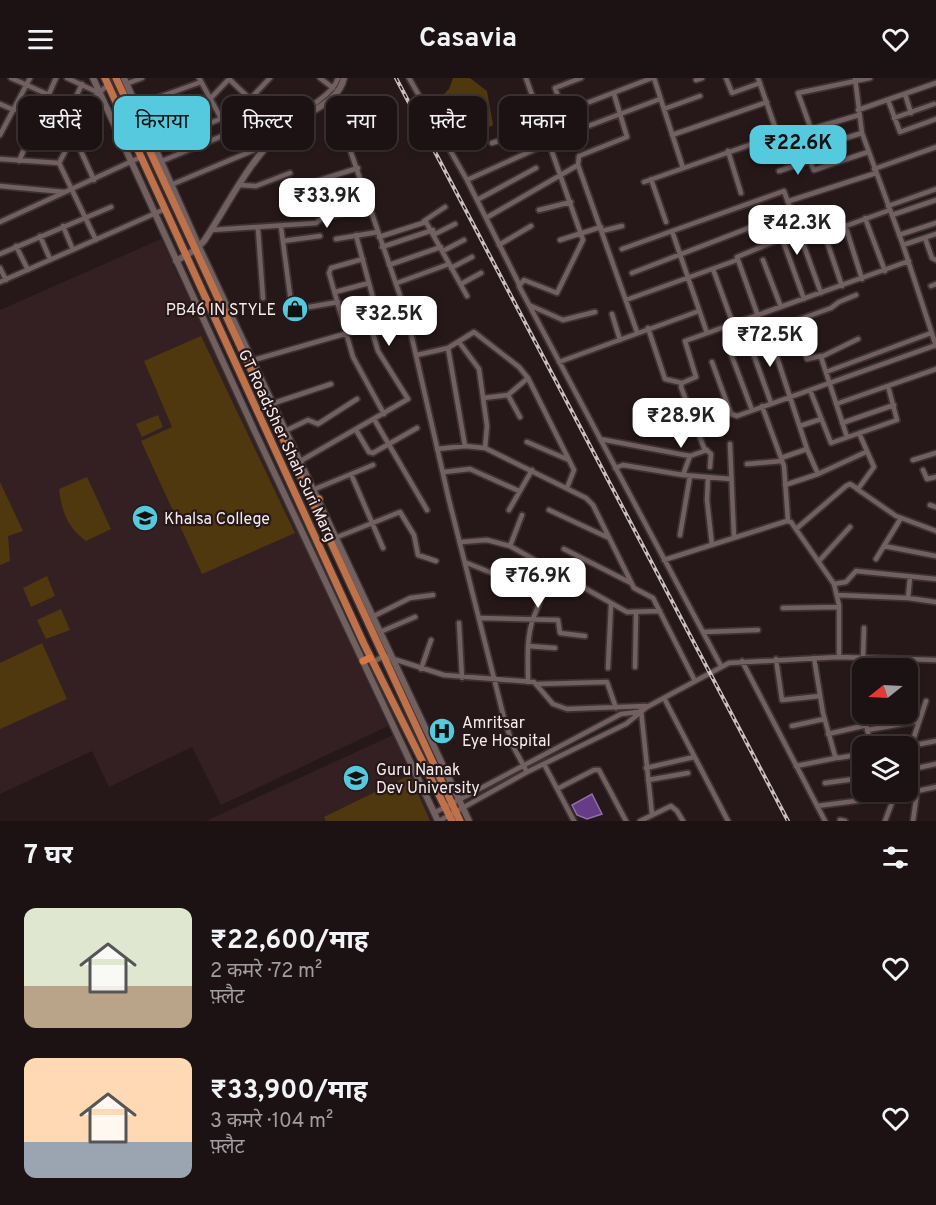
<!DOCTYPE html>
<html lang="hi">
<head>
<meta charset="utf-8">
<style>
  :root { --surface:#1c1213; --page:#292021; --text:#f1f3f6; --muted:#a09ea0; --line:#3a3233; --accent:#55cade }
  body { margin:0; font-family:Overpass,"Noto Sans Devanagari",sans-serif; background:var(--page); color:var(--text); height:100vh; display:flex; flex-direction:column; font-size:22px; white-space:nowrap }
  * { box-sizing:border-box; margin:0 }
  p { font-size:20px; color:var(--muted) }
  .icon { flex:none; width:33px; height:33px; fill:none; stroke:currentColor; stroke-width:2; stroke-linecap:round; stroke-linejoin:round }
  .map { position:relative; height:743px; overflow:hidden }
  .side { display:flex; flex-direction:column; background:var(--surface); flex:1 }
  .side>* { flex:none }
  .top-card { position:absolute; left:18px; top:18px; width:600px; height:54px; display:flex; gap:12px }
  .needle { width:39px; rotate:252deg }
  .controls { position:absolute; left:852px; top:580px; display:grid; gap:12px }
  .controls a { display:grid; place-items:center; width:66px; height:66px; border-radius:12px; background:var(--surface); box-shadow:0 2px 4px #0004,0 0 0 2px var(--line); font-size:30px }
  .price { position:absolute; translate:-50% -51px; padding:0 14px; border-radius:12px; background:#fff; color:#222; font-size:20px; line-height:39px; filter:drop-shadow(0 2px 3px #0008) }
  .price::after { content:''; position:absolute; left:50%; top:36px; width:18px; height:14px; margin-left:-9px; background:inherit; clip-path:polygon(0 0,100% 0,50% 100%) }
  .price.on { background:var(--accent); color:#111 }
  ul { padding:0; list-style:none }
  li { display:flex; align-items:center; gap:18px; height:150px; padding:0 24px }
  li span { display:grid; place-items:center; flex:none; width:168px; height:120px; border-radius:12px; color:#555 }
  li>.icon { margin-inline-start:auto }
  span .icon { width:72px; height:72px; fill:#fffc; stroke-width:1 }
  li b { font-size:26px }
  h2 { display:flex; justify-content:space-between; align-items:center; height:72px; padding:0 24px; font-size:26px }
  .pill { padding:0 21px; border-radius:12px; background:var(--surface); box-shadow:0 2px 4px #0004,0 0 0 2px var(--line); font-size:21px; line-height:54px }
  .pill.on { background:var(--accent); color:#111 }
  header { display:flex; justify-content:space-between; align-items:center; height:78px; padding:0 24px; background:var(--surface); font-size:27px; font-weight:700 }
  .map>svg:first-child { display:block }
  .built { fill:#342022 }
  .green { fill:#4f380d }
  .water { fill:#663c86; stroke:#9171a5; stroke-width:1.5 }
  .lines { fill:none; stroke-linecap:round; stroke-linejoin:round }
  .minor-casing { stroke:#3d3233; stroke-width:8 }
  .secondary-casing { stroke:#3d3233; stroke-width:9 }
  .primary-casing { stroke:#3d3233; stroke-width:10 }
  .trunk-casing { stroke:#3d3233; stroke-width:10 }
  .minor { stroke:#726061; stroke-width:4.5 }
  .secondary { stroke:#726061; stroke-width:6 }
  .primary { stroke:#bf714a; stroke-width:7 }
  .trunk { stroke:#d97642; stroke-width:7 }
  .rail-casing { stroke:#cabfbf; stroke-width:4 }
  .rail { stroke:#261819; stroke-width:1.5; stroke-dasharray:4.5; stroke-linecap:butt }
  .labels { text-anchor:middle; stroke-width:4.5; stroke-linejoin:round; paint-order:stroke }
  .poi-label { font-size:16px; fill:#f6ecec; stroke:#261819; text-anchor:start }
  .street-label { font-size:16px; fill:#f6ecec; stroke:#261819 }
</style>
</head>
<body>
<header><svg class="icon" aria-label="menu" viewBox="0 0 24 24"><path d="M4 6h16M4 12h16M4 18h16"/></svg>Casavia<svg class="icon" aria-label="heart" viewBox="0 0 24 24"><path d="M12 20l-8-8c-3-5 5-10 8-4 3-6 11-1 8 4z"/></svg></header>
<div class="map">
<svg width="936" height="743" viewBox="0 0 936 743">
  <rect width="100%" height="100%" fill="#261819"/>
  <path class="built" d="M161 161 388 648 221 727 192 669 109 709 92 673 0 716V232Z
    M393 657 433 743H206Z"/>
  <path class="green" d="M453 0H470L487 13 493 47 467 60 463 55 458 54 448 41 440 47 432 28 449 11Z
    M201 258 295 455 202 496 141 363 172 349 144 283Z
    M158 337 163 349 142 359 136 346Z
    M87 399 111 451 86 463C67 449 62 434 59 411Z
    M0 404 23 453 8 458 10 483 0 487Z
    M47 498 55 518 31 529 23 510Z
    M61 531 70 552 46 561 37 542Z
    M42 565 67 621 0 651V585Z
    M410 697 430 743H326L324 739Z"/>
  <path class="water" d="M592 716 602 736 587 741 577 737 572 727Z"/>
  <g class="lines">
    <defs>
      <path id="minor" d="M11 0 49 17
        M67 0 97 14
        M199 0 227 51
        M320 0 333 10
        M409 0 467 102 519 206
        M526 0 583 162 557 215 524 202 519 208 721 588
        M654 0 683 90
        M726 0 732 15 760 5
        M758 0 783 72
        M855 0 862 55 903 167 936 268
        M229 1 283 52
        M696 2 702 0
        M126 6 142 0
        M905 16 911 35
        M332 19 407 238 449 422 504 640 513 668 527 694
        M210 21 230 0
        M888 22 900 54 936 41
        M0 26 14 32
        M137 27 201 4
        M664 31 700 18
        M858 32 936 5
        M564 35 555 10 581 0
        M859 37 811 51 798 15 870 0
        M894 40 934 26
        M540 43 652 0
        M278 47C295 37 333 19 338 0
        M583 50 660 21
        M61 51 82 6
        M0 57 30 0
        M672 57 767 24
        M74 58 94 102
        M492 65 543 49
        M155 68 220 41
        M817 69 862 55
        M728 73 741 115
        M763 79 802 66 814 92 868 74
        M0 81 59 85
        M19 83 56 0
        M162 83 222 58 232 40 270 0
        M578 87 579 78 627 59 614 16
        M874 91 936 69
        M779 93 809 83
        M651 101 666 144
        M467 102 549 65
        M317 103 358 90
        M644 104 778 57
        M173 106 266 67
        M239 107 256 108 290 95
        M0 108 64 114
        M477 122 536 90
        M789 123 876 95
        M888 128 936 111
        M539 132 571 124
        M892 137 936 122
        M486 140 578 87 637 254
        M865 140 885 193
        M424 143 445 129
        M0 144 141 79
        M797 144 818 135
        M845 147 862 201
        M63 148 73 172
        M281 149 292 232 338 224
        M258 151 263 220
        M211 152 316 145 322 140 371 129
        M602 153 622 148
        M672 153 707 255
        M824 155 842 208
        M435 156 455 146
        M356 157 380 246
        M899 157 936 145
        M40 158 50 181
        M379 159 426 144 467 218
        M782 160 804 221
        M925 160 932 180 936 182
        M336 161 378 154
        M96 162 59 85 95 18 108 7
        M560 162 601 149
        M283 163 320 158
        M804 163 890 132
        M499 167 531 148
        M903 167 936 156
        M16 168 28 192
        M382 169 433 152
        M622 171 784 113 821 215
        M443 173 464 162
        M0 176 111 129
        M363 181 331 190 329 195 353 279 384 336
        M763 182 781 229
        M389 187 441 169
        M0 190 6 202
        M451 190 472 179
        M713 191 733 246
        M632 195 793 133
        M0 204 165 131
        M397 205 449 186
        M461 206 481 195
        M931 208 936 206
        M335 214 369 205
        M856 217 839 224 831 230 770 252 769 255 807 371 818 396 866 374
        M626 222 737 182
        M529 227 563 242 595 234
        M612 236 620 262
        M758 238 737 179 800 153
        M648 250 665 301 682 305
        M798 256 807 281 821 278
        M748 261 771 325
        M459 264 479 291 487 348 485 370
        M728 268 752 332
        M448 270 465 368
        M417 277 448 270 474 254 519 289 528 300 574 392 567 410
        M250 283 407 238
        M559 284 699 233
        M712 284 731 336 737 338 936 267
        M826 294 931 255
        M810 312 831 365 897 342 888 308
        M508 317 520 339
        M483 320 508 317 528 300
        M274 325 331 306
        M836 326 936 291
        M762 328 784 388 788 443
        M374 341 427 432
        M842 345 894 327
        M800 348 821 341
        M287 352 308 342 318 346 357 321
        M356 352 369 374 373 375 417 350
        M847 359 821 279 858 261
        M600 361 690 378
        M527 364 569 382
        M730 366 734 459
        M437 371 465 368 485 370 586 420 593 427 634 510 653 520 695 603
        M781 380 807 371
        M913 382 936 375
        M297 385 408 321 378 273 371 249
        M747 386 782 383
        M710 389 711 376 704 370 681 309 682 305 696 299 685 263 909 183
        M615 390 623 387 683 397 731 401
        M923 392 927 401 936 399
        M444 394 470 391 519 413
        M351 396 383 470
        M683 397 690 378 707 372
        M708 400 707 422 712 467
        M785 407 818 396
        M315 411 373 387
        M857 411 896 438 936 453
        M930 427 936 429
        M509 432 532 392
        M549 432 609 460
        M796 451 846 408 850 406 858 411 874 389 859 355
        M680 457 690 398
        M335 460 400 434 414 457 418 477 436 483
        M461 464 487 462 510 468 627 534 660 533
        M510 468 522 437
        M884 468 936 478
        M564 471 631 505
        M876 481 901 440
        M664 482 787 443 791 444 834 506 839 527V579
        M819 483 850 449
        M467 485 540 514C542 523 536 532 533 541 526 561 528 583 528 604
        M834 506 846 504 856 493 936 501
        M837 517 908 520 936 524
        M908 520 910 499
        M783 530 839 529
        M372 539 410 520 433 517
        M481 540 558 542 560 555 585 558
        M459 545 462 600
        M380 554 415 539
        M703 554 758 552
        M528 568 555 570
        M814 580 823 635 835 678 838 680 862 676
        M863 580 864 550
        M776 581 782 622 820 618
        M742 583 825 743
        M373 584 384 578 444 597 534 604 553 626 567 631 646 628
        M635 589 636 536
        M608 590 611 526
        M421 591 431 562
        M538 606 607 604 616 630
        M664 620 728 743
        M862 624V626
        M641 632 652 736
        M864 636 871 669
        M792 648 824 641
        M867 652 919 643
        M828 656 867 647
        M905 669 936 663
        M908 677 926 623
        M544 686 574 743
        M796 688 836 680
        M646 690 694 679
        M908 692 936 686
        M648 702 688 695
        M825 705 862 700
        M557 711 594 692H599L626 743
        M817 728 894 718 936 709
        M434 735 621 636 638 634
        M840 742 845 743
        M439 743 527 694 626 646 647 629 729 585 839 579 936 582
        M640 743 671 728 677 733 683 743
        M885 743 896 714
        M913 743 917 714"/>
      <path id="secondary" d="M93 0 256 356 438 743
        M124 0 199 169 469 743
        M176 183 195 172 204 163C228 127 249 82 282 53 300 37 339 26 344 0"/>
      <path id="primary" d="M105 0 364 566 452 743
        M116 0 460 743"/>
      <path id="trunk" d="M312 425 319 421
        M363 583 370 580"/>
    </defs>
    <use href="#minor" class="minor-casing"/>
    <use href="#secondary" class="secondary-casing"/>
    <use href="#primary" class="primary-casing"/>
    <use href="#trunk" class="trunk-casing"/>
    <use href="#minor" class="minor"/>
    <use href="#secondary" class="secondary"/>
    <use href="#primary" class="primary"/>
    <use href="#trunk" class="trunk"/>
    <defs>
      <path id="rail" d="M396 0 788 743"/>
    </defs>
    <use href="#rail" class="rail-casing"/>
    <use href="#rail" class="rail"/>
  </g>
  <defs>
    <symbol id="shop-disc" viewBox="-11 -11 22 22"><circle r="9.5" fill="#55cade" stroke="#261819"/><path d="M-5-2.5h2.3a2.7 3.5 0 0 1 5.4 0H5L5.5 6h-11ZM-1.5-2.5h3a1.5 2.3 0 0 0-3 0Z" fill="#111"/></symbol>
    <symbol id="university-disc" viewBox="-11 -11 22 22"><circle r="9.5" fill="#55cade" stroke="#261819"/><path d="M0-5L7-2L0 1L-7-2ZM-4 1L0 2.5L4 1V4Q0 6-4 4Z" fill="#111"/></symbol>
    <symbol id="hospital-disc" viewBox="-11 -11 22 22"><circle r="9.5" fill="#55cade" stroke="#261819"/><path d="M-5-5h3v3.5h4V-5h3V5h-3V1.5h-4V5h-3Z" fill="#111"/></symbol>
  </defs>
  <g fill-rule="evenodd">
    <use href="#shop-disc" x="280" y="216" width="30" height="30"/>
    <use href="#university-disc" x="130" y="425" width="30" height="30"/>
    <use href="#hospital-disc" x="427" y="638" width="30" height="30"/>
    <use href="#university-disc" x="341" y="685" width="30" height="30"/>
  </g>
  <g class="labels">
    <g class="poi-label">
      <text x="276" y="237" text-anchor="end">PB46 IN STYLE</text>
      <text x="164" y="446">Khalsa College</text>
      <text x="462" y="650">Amritsar<tspan x="462" dy="18">Eye Hospital</tspan></text>
      <text x="376" y="697">Guru Nanak<tspan x="376" dy="18">Dev University</tspan></text>
    </g>
    <g class="street-label">
      <text transform="translate(288 367) rotate(65)" y="6">GT Road;Sher Shah Suri Marg</text>
    </g>
  </g>
</svg>
<div class="controls">
<a><svg class="needle" viewBox="-14 -14 28 28"><path d="M0-13l5 13h-10z" fill="#e53935"/><path d="M0 13l5-13h-10z" fill="#a09ea0"/></svg></a>
<a><svg class="icon" aria-label="layers" viewBox="0 0 24 24"><path d="M12 4l9 5-9 5-9-5zM3 14l9 5 9-5"/></svg></a>
</div>
<b class="price on" style="left:798px;top:98px">₹22.6K</b>
<b class="price" style="left:327px;top:151px">₹33.9K</b>
<b class="price" style="left:797px;top:178px">₹42.3K</b>
<b class="price" style="left:389px;top:269px">₹32.5K</b>
<b class="price" style="left:770px;top:290px">₹72.5K</b>
<b class="price" style="left:681px;top:371px">₹28.9K</b>
<b class="price" style="left:538px;top:531px">₹76.9K</b>
<div class="top-card">
<a class="pill">खरीदें</a>
<a class="pill on">किराया</a>
<a class="pill">फ़िल्टर</a>
<a class="pill">नया</a>
<a class="pill">फ़्लैट</a>
<a class="pill">मकान</a>
</div>
</div>
<section class="side">
<h2>7 घर<svg class="icon" aria-label="filters" viewBox="0 0 24 24"><path d="M4 7h16M4 17h16"/><circle cx="9" cy="7" r="2"/><circle cx="15" cy="17" r="2"/></svg></h2>
<ul>
<li><span style="background:linear-gradient(#dfe7d0 65%,#b9a48a 0)"><svg class="icon" aria-label="home" viewBox="0 0 24 24"><path d="M3 11l9-7 9 7M6 9v11h12V9"/></svg></span><div><b>₹22,600/माह</b><p>2 कमरे · 72 m²</p><p>फ़्लैट</p></div><svg class="icon" aria-label="heart" viewBox="0 0 24 24"><path d="M12 20l-8-8c-3-5 5-10 8-4 3-6 11-1 8 4z"/></svg></li>
<li><span style="background:linear-gradient(#ffd9b3 70%,#9aa5b1 0)"><svg class="icon" aria-label="home" viewBox="0 0 24 24"><path d="M3 11l9-7 9 7M6 9v11h12V9"/></svg></span><div><b>₹33,900/माह</b><p>3 कमरे · 104 m²</p><p>फ़्लैट</p></div><svg class="icon" aria-label="heart" viewBox="0 0 24 24"><path d="M12 20l-8-8c-3-5 5-10 8-4 3-6 11-1 8 4z"/></svg></li>
</ul>
</section>
</body>
</html>
